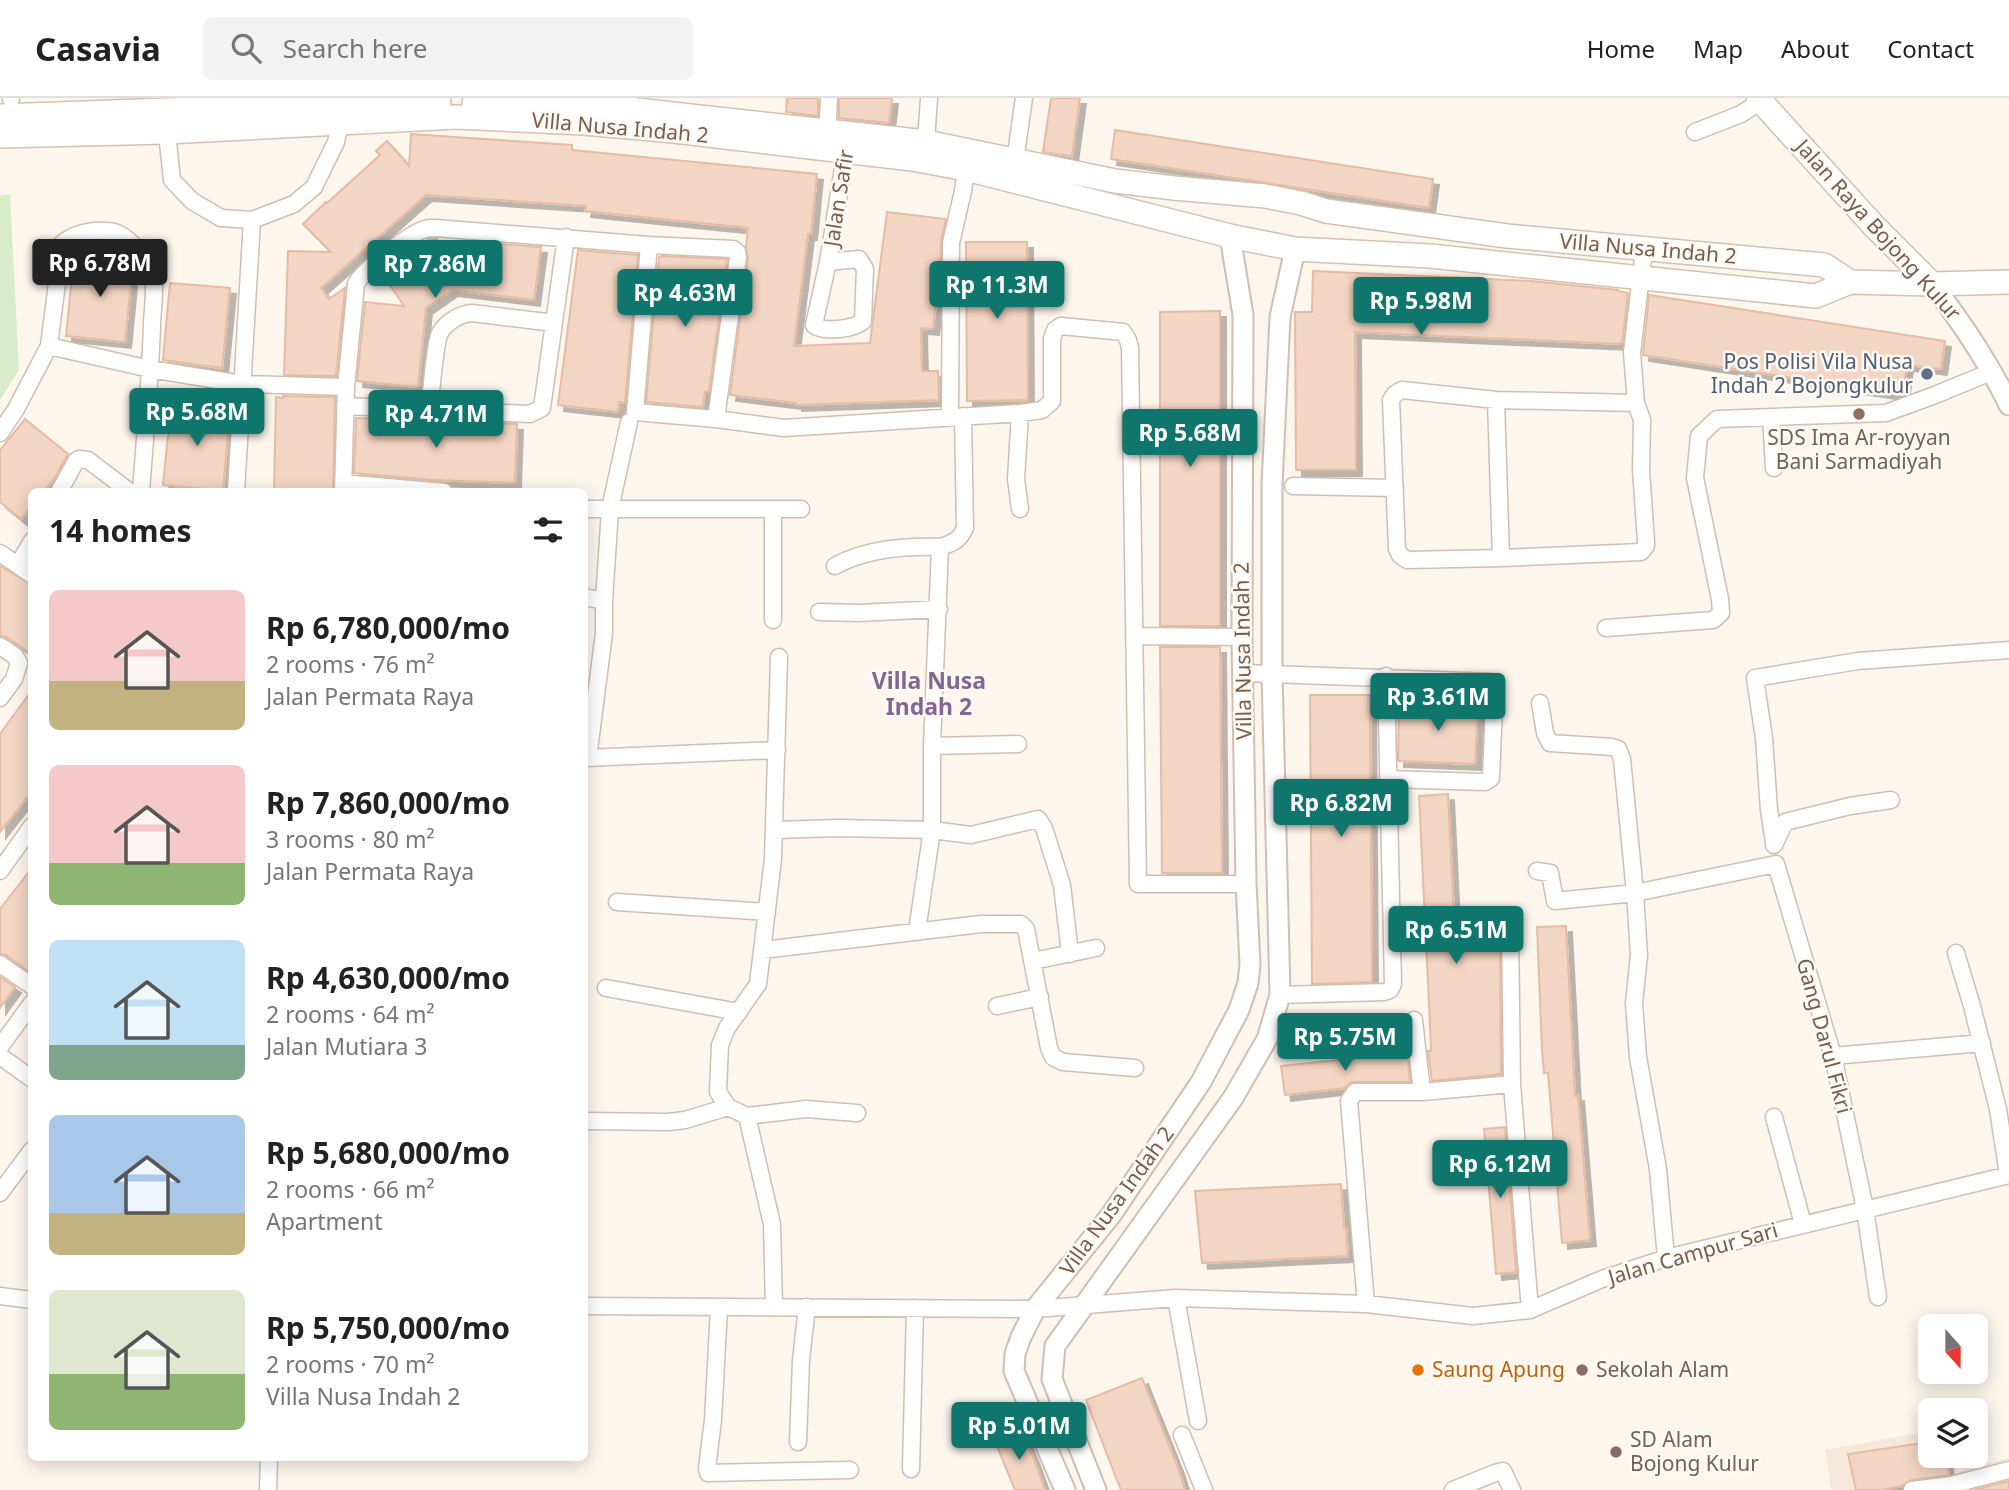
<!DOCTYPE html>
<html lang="en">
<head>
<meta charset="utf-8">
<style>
  :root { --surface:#fff; --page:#f2f2f2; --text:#222; --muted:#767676; --line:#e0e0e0; --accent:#0f766e }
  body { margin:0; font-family:"Noto Sans",sans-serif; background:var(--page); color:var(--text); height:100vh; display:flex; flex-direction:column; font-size:26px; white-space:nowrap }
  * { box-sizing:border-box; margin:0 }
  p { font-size:23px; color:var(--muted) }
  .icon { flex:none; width:38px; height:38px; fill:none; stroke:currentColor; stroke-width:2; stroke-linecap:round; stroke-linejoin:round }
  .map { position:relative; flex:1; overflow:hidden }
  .panel { position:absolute; left:28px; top:390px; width:560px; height:973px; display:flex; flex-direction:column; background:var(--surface); border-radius:10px; box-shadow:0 4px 18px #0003 }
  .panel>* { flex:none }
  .needle { width:46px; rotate:159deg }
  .fabs { position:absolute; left:1918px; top:1216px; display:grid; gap:14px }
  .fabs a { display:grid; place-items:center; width:70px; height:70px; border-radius:10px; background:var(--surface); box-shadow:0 4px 18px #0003; font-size:35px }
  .price { position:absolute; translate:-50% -60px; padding:0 16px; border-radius:7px; background:var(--accent); color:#fff; font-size:23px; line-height:46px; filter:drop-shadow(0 2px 4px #0008) }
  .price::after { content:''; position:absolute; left:50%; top:42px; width:21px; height:16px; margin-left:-10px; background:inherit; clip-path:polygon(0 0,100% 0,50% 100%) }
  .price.current { background:#222; color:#fff }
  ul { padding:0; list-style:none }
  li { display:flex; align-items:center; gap:21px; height:175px; padding:0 21px }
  li span { display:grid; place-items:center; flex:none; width:196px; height:140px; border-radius:10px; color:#555 }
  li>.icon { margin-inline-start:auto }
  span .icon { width:84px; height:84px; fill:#fffc; stroke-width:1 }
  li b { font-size:30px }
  h2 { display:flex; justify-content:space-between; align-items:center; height:84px; padding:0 21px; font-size:30px }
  header { display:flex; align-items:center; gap:42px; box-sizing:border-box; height:98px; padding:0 35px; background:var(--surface); border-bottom:2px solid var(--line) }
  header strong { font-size:33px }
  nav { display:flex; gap:38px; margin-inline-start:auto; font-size:24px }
  .search { width:490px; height:63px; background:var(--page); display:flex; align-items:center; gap:18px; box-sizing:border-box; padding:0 24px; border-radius:10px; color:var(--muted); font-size:26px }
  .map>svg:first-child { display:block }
  .residential { fill:#f5e8da }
  .green { fill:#d8ecc9 }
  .building { fill:#f3d5c3; stroke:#e6bba3; stroke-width:2; filter:url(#shadow) }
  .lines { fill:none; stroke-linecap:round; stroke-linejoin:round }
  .minor-casing { stroke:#d1beb0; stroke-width:19 }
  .tertiary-casing { stroke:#d1beb0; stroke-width:23 }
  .secondary-casing { stroke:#d6c0b0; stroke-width:26 }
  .minor { stroke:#fff; stroke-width:16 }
  .tertiary { stroke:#fff; stroke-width:19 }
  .secondary { stroke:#fff; stroke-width:23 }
  .service-dot { fill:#5c6f8a; stroke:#fffaf3; stroke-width:2.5 }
  .education-dot { fill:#8d6e63; stroke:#fffaf3; stroke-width:2.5 }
  .food-dot { fill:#e8710a; stroke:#fffaf3; stroke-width:2.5 }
  .labels { text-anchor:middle; stroke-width:5; stroke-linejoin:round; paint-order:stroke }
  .street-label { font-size:21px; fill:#7a5c4d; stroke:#fffaf3 }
  .service-label { font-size:21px; fill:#4e5e75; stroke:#fffaf3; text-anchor:end }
  .education-label { font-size:21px; fill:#785e54; stroke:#fffaf3; text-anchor:start }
  .food-label { font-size:21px; fill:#c56008; stroke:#fffaf3; text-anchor:start }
  .neighbourhood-label { font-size:23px; font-weight:bold; fill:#846695; stroke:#fffaf3 }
</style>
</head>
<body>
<header>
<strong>Casavia</strong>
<div class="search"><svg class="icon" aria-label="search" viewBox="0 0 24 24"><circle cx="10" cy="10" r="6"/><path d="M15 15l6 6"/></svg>Search here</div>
<nav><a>Home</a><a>Map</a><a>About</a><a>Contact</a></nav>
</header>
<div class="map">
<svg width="2009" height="1392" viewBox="0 0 2009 1392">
  <defs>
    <filter id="shadow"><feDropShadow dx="6" dy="6" stdDeviation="0" flood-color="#0004"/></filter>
  </defs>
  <rect width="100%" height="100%" fill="#fdf6ec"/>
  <path class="residential" d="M1930 1333V1358H1953L1957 1373 2009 1360V1392H1831L1825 1352Z"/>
  <path class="green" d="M10 96 19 272 0 302V97Z"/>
  <path class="building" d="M787 0H818V18L786 14Z
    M839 0H892L889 25 839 20Z
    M1051 0H1080L1072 58 1043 54Z
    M1115 32 1433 81 1429 110 1111 61Z
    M411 36 572 47V52L817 76 811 136H808L794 248 870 245 887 114 946 121 941 143 940 172 933 231 921 230 922 273H938L939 302 796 307V305L730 297 748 160 746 149 748 130 585 113 586 108 426 97 321 190 329 201 345 190 336 278 284 277 288 153 331 154 303 126 326 104 327 105 380 57 376 53 387 43 409 68Z
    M429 141H437L458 172 461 143 541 149 534 202 452 192 426 210 418 289 357 283 365 204 404 208 381 174 404 155Z
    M966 144H1027L1028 302 967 303Z
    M578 152 638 157 625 305 619 304 618 314 558 307Z
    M662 158 727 161 709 294H705L703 309 646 304 659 159Z
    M74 159 133 164 125 244 66 238Z
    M1313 173 1531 183 1618 192V193L1628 195 1622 246 1355 234 1356 372H1296L1295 214H1312Z
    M170 185 230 190 222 270 163 262Z
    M1649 197 1945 243 1941 271 1907 267 1903 297 1643 257Z
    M1220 213V528H1160V214Z
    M283 298 335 299 333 394H274L276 299 283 300Z
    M171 308 230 313 223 393 163 387Z
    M356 320 517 326 515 385 431 382 354 375Z
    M25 321 68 356 55 379 44 394H32V408L21 421 0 404V352Z
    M0 468 32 487V556L6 539 0 538Z
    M1160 549H1220L1222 775H1162Z
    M32 592V693L0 734V636Z
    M1310 597H1370L1372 884 1312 886Z
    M1399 604 1478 606 1475 666 1398 663Z
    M1448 696 1455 839 1500 837 1501 976 1432 983 1428 953H1431L1430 926 1419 698Z
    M32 770V869L28 873 6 857 0 856V811Z
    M1566 828 1575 998 1578 997 1590 1142 1562 1145 1548 975H1544L1542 951 1537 829Z
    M0 879 15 889 0 910Z
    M1407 955 1410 984H1355L1350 985 1345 990 1285 997 1281 968Z
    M1505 1029 1516 1174 1496 1176 1484 1031Z
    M1341 1086 1344 1129H1346L1348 1158 1202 1165 1195 1093Z
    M1142 1280 1178 1370 1185 1392H1121L1110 1364 1086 1302Z
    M1021 1331 1033 1359 1045 1392H1015L994 1341Z
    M1930 1344V1358H1945L1949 1377 1911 1382 1902 1388 1883 1392H1856L1848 1356Z
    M2009 1383V1392H1974Z"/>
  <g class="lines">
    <defs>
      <path id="minor" d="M11 0V1
        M166 26 172 82 192 103 221 120 252 122 294 106 314 89 336 44 340 24
        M1695 34 1741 16 1761 3
        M827 43 829 0
        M926 44 929 0
        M1015 63 1024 0
        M649 147 635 314 716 321 784 330 1020 315 1042 312 1052 303V241L1055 232 1061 228 1123 234 1128 242 1130 250 1138 786H1246
        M828 164 814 227C823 235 855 231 863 223L865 171 859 161 828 164 847 45
        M49 248 150 271 242 286 346 289
        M1496 302 1501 460
        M1636 305 1496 302 1402 292 1395 296 1391 302 1397 451 1400 457 1407 462 1501 460 1641 454 1646 448V443L1641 372 1642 322 1636 305 1632 255 1644 151
        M345 308 530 316 542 310 566 139
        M429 312C431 299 435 243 440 235 446 224 460 216 472 215L554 225
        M1020 315 1016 381 1020 411
        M950 319 951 145 963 93 966 71
        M1771 319 1774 370
        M0 335 16 311 49 248 62 146C73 135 92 132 107 133 128 133 147 162 153 180 156 192 152 215 152 228 150 284 145 339 141 394
        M343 385 444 394
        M1293 388 1395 390
        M59 394 76 363 79 361 88 362 130 394
        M236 394 252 122
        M343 394 346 289 356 186C363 172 409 136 425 131 428 130 432 130 436 130L649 147 733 151 737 154 738 159 716 321
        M584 411H801
        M0 455 32 477
        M18 467 32 443
        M835 468C865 451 905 448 940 449
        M584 499 604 503
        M819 514 858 515 939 511
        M773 522V411
        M1606 530 1713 522 1721 515 1720 501 1695 380 1699 338 1717 321 1886 315 1935 297 1993 273
        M1134 538 1242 539
        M0 548 15 558 19 565 14 581 0 600
        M1243 575 1492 584 1495 586 1491 680 1485 684 1388 681
        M1540 605 1545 635 1550 645 1612 649 1618 651 1622 661 1635 795 1639 857 1634 905 1638 959 1658 1071 1666 1160
        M932 648 1018 646
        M584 660 777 652
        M588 660 604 535V503L610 411 629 324
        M775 732 838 730 932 732 971 737 1038 721 1044 730 1062 787 1070 856
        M1774 744 1769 712 1764 640 1755 580 1858 563 2009 552
        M1774 747 1785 724 1850 708 1891 702
        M0 773 32 728
        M1537 773 1550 775 1555 803 1635 795 1776 766 1833 958 1865 1111 1878 1199
        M617 804 767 814
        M1510 827 1512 986 1530 1212
        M917 833 932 732V648L940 449C953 445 959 443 965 430L963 318
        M762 852 981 826H1021L1026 831 1049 950 1053 959 1063 964 1135 970
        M1956 855 1972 908 1998 1011 2008 1077
        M1033 863 1096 850
        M0 866 32 888
        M606 890 739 914
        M1280 897 1384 894 1390 892 1393 886 1386 578
        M997 908 1040 899
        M1414 922 1422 994 1512 986
        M0 949 32 905
        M0 958 32 981
        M1833 958 1982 945
        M747 1018 806 1011 857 1015
        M1774 1019 1803 1126
        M584 1023 669 1024 685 1022 728 1009
        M0 1095 32 1052
        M0 1198 32 1202
        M1176 1200 1198 1323
        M1366 1206 1349 1003 1355 994H1422
        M584 1208 1035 1211 1176 1200 1366 1206 1473 1218 1530 1212 1602 1181 1666 1160 2009 1077
        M774 1209 772 1126 747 1018 728 1009 718 994 720 947 727 930 758 886 773 761 779 559
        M719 1210 713 1322 707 1370 708 1375 850 1372
        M1182 1337 1204 1392
        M798 1344 801 1262 807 1209
        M911 1371 915 1210
        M268 1392 269 1360
        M1453 1392 1495 1375 1503 1373 1512 1392
        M1912 1392 1951 1387 2009 1372"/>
      <path id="tertiary" d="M1932 186C1962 225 1988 263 2009 307
        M1065 1392 1014 1273 1015 1256 1021 1239 1035 1211 1111 1117 1201 984 1239 912 1248 885 1250 866 1246 786 1242 539 1243 217 1230 138
        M1096 1392 1052 1281 1055 1248 1233 1000 1267 941 1280 897 1272 576V387L1280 219 1295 151"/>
      <path id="secondary" d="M1758 0 1874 128 1932 186
        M474 5 628 11 926 44 1115 83 1174 90 1265 98 1301 105 1326 113 1507 138 1824 167 1850 184
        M0 18 362 5H439
        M0 38 167 34 456 19 584 25 674 33 912 61 966 71 1230 138 1295 151 1430 158 1816 198 1850 184 1932 186 2009 184"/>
    </defs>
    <use href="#minor" class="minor-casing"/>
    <use href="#tertiary" class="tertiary-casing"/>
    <use href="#secondary" class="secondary-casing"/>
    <use href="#minor" class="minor"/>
    <use href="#tertiary" class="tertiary"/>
    <use href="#secondary" class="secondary"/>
  </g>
  <circle class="service-dot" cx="1927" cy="276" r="7"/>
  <g class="education-dot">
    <circle cx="1859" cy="316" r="7"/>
    <circle cx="1582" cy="1272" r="7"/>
    <circle cx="1616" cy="1354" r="7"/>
  </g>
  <circle class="food-dot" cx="1418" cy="1272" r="7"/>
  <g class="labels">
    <g class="street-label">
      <text transform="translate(620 30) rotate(5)" y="7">Villa Nusa Indah 2</text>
      <text transform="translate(839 100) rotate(-81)" y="7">Jalan Safir</text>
      <text transform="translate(1878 132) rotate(48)" y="7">Jalan Raya Bojong Kulur</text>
      <text transform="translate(1648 151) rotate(5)" y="7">Villa Nusa Indah 2</text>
      <text transform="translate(1243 553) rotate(-91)" y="7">Villa Nusa Indah 2</text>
      <text transform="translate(1824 938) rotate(75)" y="7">Gang Darul Fikri</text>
      <text transform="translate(1117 1103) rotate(-54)" y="7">Villa Nusa Indah 2</text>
      <text transform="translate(1693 1156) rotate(-16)" y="7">Jalan Campur Sari</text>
    </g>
    <g class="service-label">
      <text x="1913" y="271">Pos Polisi Vila Nusa<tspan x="1913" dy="24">Indah 2 Bojongkulur</tspan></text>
    </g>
    <g class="education-label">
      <text x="1859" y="347" text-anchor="middle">SDS Ima Ar-royyan<tspan x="1859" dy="24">Bani Sarmadiyah</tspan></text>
      <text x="1596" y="1279">Sekolah Alam</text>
      <text x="1630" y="1349">SD Alam<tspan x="1630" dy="24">Bojong Kulur</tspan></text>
    </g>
    <g class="food-label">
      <text x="1432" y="1279">Saung Apung</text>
    </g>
    <g class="neighbourhood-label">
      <text x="929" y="591">Villa Nusa<tspan x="929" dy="26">Indah 2</tspan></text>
    </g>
  </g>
</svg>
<div class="fabs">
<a><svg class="needle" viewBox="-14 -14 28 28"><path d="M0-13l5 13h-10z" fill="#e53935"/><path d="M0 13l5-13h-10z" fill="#767676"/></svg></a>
<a><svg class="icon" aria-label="layers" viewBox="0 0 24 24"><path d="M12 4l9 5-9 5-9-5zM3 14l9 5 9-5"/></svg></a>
</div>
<b class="price current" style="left:100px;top:201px">Rp 6.78M</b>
<b class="price" style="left:435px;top:202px">Rp 7.86M</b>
<b class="price" style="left:997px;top:223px">Rp 11.3M</b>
<b class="price" style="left:685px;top:231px">Rp 4.63M</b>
<b class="price" style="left:1421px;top:239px">Rp 5.98M</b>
<b class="price" style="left:197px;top:350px">Rp 5.68M</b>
<b class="price" style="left:436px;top:352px">Rp 4.71M</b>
<b class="price" style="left:1190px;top:371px">Rp 5.68M</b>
<b class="price" style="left:1438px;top:635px">Rp 3.61M</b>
<b class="price" style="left:1341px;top:741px">Rp 6.82M</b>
<b class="price" style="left:1456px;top:868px">Rp 6.51M</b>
<b class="price" style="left:1345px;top:975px">Rp 5.75M</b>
<b class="price" style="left:1500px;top:1102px">Rp 6.12M</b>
<b class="price" style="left:1019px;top:1364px">Rp 5.01M</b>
<section class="panel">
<h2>14 homes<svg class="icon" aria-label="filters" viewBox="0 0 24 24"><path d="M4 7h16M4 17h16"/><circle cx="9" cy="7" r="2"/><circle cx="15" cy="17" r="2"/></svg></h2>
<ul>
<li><span style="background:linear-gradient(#f6c9c9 65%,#c2b280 0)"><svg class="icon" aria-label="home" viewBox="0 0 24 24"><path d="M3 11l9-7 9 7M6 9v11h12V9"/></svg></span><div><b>Rp 6,780,000/mo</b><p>2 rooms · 76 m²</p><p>Jalan Permata Raya</p></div></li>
<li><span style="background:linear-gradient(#f6c9c9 70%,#8fb573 0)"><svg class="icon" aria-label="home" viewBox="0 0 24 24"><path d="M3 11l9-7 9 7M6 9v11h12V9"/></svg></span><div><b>Rp 7,860,000/mo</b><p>3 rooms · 80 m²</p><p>Jalan Permata Raya</p></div></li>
<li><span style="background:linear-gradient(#bfe0f5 75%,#7fa58c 0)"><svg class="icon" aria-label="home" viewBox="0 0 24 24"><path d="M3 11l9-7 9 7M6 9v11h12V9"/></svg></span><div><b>Rp 4,630,000/mo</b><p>2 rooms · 64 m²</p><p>Jalan Mutiara 3</p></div></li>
<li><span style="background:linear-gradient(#a9c7e8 70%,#c2b280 0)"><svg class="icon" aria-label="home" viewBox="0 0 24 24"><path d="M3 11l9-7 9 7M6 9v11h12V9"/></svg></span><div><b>Rp 5,680,000/mo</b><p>2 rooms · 66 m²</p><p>Apartment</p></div></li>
<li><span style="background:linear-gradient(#dfe7d0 60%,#8fb573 0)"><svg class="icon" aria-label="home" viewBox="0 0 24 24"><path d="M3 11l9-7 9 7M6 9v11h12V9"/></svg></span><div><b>Rp 5,750,000/mo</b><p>2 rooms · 70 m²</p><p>Villa Nusa Indah 2</p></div></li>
</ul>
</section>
</div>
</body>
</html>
